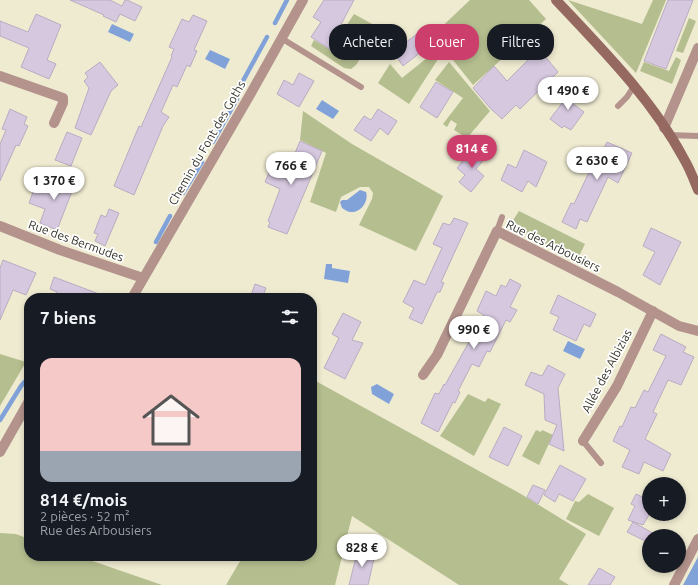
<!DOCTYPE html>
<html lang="fr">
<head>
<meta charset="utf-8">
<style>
  :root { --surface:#171b24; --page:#20242c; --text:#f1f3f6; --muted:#9ea1a6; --line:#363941; --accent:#cc3f6c }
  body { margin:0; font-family:Ubuntu,sans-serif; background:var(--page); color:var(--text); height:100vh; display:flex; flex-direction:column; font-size:15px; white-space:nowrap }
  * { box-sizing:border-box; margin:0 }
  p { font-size:13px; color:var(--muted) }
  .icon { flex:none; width:22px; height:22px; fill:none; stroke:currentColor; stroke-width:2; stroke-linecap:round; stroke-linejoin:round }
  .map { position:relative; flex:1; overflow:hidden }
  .side { position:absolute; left:24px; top:293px; width:293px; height:268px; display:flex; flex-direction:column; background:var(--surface); border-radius:16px; box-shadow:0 2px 6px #0003 }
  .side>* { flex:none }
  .banner { position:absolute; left:329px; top:24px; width:309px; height:36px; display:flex; gap:8px }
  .fabs { position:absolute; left:642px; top:477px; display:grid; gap:8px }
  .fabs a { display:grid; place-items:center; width:44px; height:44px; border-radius:50%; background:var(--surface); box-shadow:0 2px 6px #0003; font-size:20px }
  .price { position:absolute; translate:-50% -34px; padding:0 9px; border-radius:14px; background:#fff; color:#222; font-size:13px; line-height:26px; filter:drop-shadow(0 1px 2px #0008) }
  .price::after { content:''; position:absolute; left:50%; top:24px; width:12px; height:9px; margin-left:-6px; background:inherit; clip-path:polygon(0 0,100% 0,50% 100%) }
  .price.active { background:var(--accent); color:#fff }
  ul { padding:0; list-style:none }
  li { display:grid; align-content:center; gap:8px; height:212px; padding:0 16px }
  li+li { border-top:1px solid var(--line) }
  li span { display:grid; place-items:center; height:124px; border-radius:12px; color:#555 }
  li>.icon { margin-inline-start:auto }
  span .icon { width:72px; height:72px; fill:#fffc; stroke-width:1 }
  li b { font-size:17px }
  h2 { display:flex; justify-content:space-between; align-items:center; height:48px; padding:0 16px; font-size:17px }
  .chip { padding:0 14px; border-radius:16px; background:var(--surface); box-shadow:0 2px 6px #0003; font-size:14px; line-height:36px }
  .chip.active { background:var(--accent); color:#fff }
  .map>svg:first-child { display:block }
  .green { fill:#b5be8f }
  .water { fill:#81a2d9 }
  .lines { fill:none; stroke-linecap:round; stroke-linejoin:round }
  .stream { stroke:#81a2d9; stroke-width:4.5 }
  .building { fill:#d6c8df; stroke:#b9acc2 }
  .lane { stroke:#b3938c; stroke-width:6 }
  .street { stroke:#b3938c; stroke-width:10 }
  .secondary { stroke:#966960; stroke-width:10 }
  .labels { text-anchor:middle; stroke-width:3.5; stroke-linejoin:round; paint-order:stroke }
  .street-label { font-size:12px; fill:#323127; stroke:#fff }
</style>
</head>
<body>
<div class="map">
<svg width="698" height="585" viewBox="0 0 698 585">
  <rect width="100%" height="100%" fill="#efebd1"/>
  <path class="green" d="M470 0H529L546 19 473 85 433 35Z
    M568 0 642 24 653 0H666L636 73Z
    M354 14 376 26 379 30 356 65 351 69 344 68 311 46 314 40 334 52 345 35 342 32Z
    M689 18 696 21 683 53 676 51Z
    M438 49 442 53 409 104 378 83 390 64 402 78Z
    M676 57 681 60 672 84 640 71 644 62 669 71Z
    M449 62 490 111 467 138 454 130 457 124 451 120 447 127 443 124 463 98 435 80Z
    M303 111 352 144 443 196 416 251 359 225 372 199 373 193 369 187H360L341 197 336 212 310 202 326 153 300 140Z
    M519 211 585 244 579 256 570 257 511 227 510 225Z
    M0 354 26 362 0 406Z
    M312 379 521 494 586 534 559 579 569 585H459L352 516 335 585H226L243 556H312Z
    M468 394 485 402 488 398 501 404 474 456 440 436Z
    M536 430 541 432 542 430 553 435 539 465 522 456Z
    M588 494 614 508 599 536 566 519 575 501 579 502Z
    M0 533 16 534 29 539V556H78L162 585H0Z"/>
  <path class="water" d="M112 24 134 34 130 42 108 32Z
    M210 50 230 59 225 69 205 59Z
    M322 100 339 111 333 119 316 109Z
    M360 190 366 192C369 201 361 213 351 212 348 212 345 210 342 208L340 202 342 200H347Z
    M326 264H332V268L350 271 348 283 324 279Z
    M568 341 585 349 580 359 563 351Z
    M377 384 394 394 389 404 372 394 371 387Z
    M698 557V585H683Z"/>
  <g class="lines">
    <path class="stream" d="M275 23 287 0
      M238 90 267 37
      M213 142 237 99
      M183 193 202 162
      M156 242 170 216
      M0 420 21 386 29 377"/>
  </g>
  <path class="building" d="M70 0H110L122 6 125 0H127L142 7 135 21 120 14 116 22 103 16 104 15Z
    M324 0H354L337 32 341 34 331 50 311 37 321 22 313 17Z
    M668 0H693L666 69 644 61Z
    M36 14 61 25 47 60 56 64 49 79 21 67 29 48 0 36V21L28 32Z
    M193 15 207 21 194 50 197 51 190 67 187 65 177 87 173 85 161 112 169 117 163 126 134 195 114 186 139 126 141 127 172 57 171 56 174 49 169 47 182 19 189 22Z
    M425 28 435 41 403 66 393 52Z
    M539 49 558 72 520 109 516 105 502 119 490 108 473 88 494 66 507 81Z
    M100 62 118 85 111 91 91 135 75 128 89 88 84 81 88 77 85 73Z
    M299 73 314 81 299 107 277 94 284 80 293 85Z
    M436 82 453 92 437 118 420 107Z
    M570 86 578 94 572 103 584 112 571 130 564 126 562 128 550 119 563 102 560 100Z
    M10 109 27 117 24 124 28 126 19 146 16 145 0 181V144L6 130 2 129Z
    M378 109 397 121 388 135 380 128 371 141 354 130 364 116 371 120Z
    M67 132 82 138 71 166 55 160Z
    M300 141 322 151 287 234 268 227 270 222 268 221 280 189 265 182 273 163 288 170Z
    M607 142 632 153 618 183 608 177 587 222 580 219 576 229 562 222 571 203 574 204 591 168 583 164 590 149 601 154Z
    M474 147 486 157 476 169 484 176 471 192 459 182 465 175 457 168Z
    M524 150 547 162 536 187 528 181 522 192 501 180 508 164 516 168Z
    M58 173 76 181 57 230 40 223 45 209 29 203 35 187 50 192Z
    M109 209 119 213 105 246 95 241 98 234 94 233 101 215 106 217Z
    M454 218 468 223 441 282 444 283 440 292H437L422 324 409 318 414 308 403 302 414 280 425 285 442 248 433 244 443 223 450 225Z
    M651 228 681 242 660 285 643 275 655 252 643 246Z
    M3 260 36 273 26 295 13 290 0 320V268Z
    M54 277 107 297V298H54L57 292 50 289Z
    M510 279 521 285 510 307 517 310 510 322 506 320 490 352 487 351 479 367 472 364 458 391 460 392 455 403 453 402 438 432 421 423 435 393 439 394 444 384 445 385 484 315 477 311 486 291 496 296 501 285 506 287Z
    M255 284 266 288 262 298H250Z
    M558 295 596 314 590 327 584 324 576 341 553 330 559 317 550 313Z
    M343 313 361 322 352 340 363 343 345 379 324 368 339 338 332 334Z
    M661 334 686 347 683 352 694 357 681 385 668 380 653 412 657 414 645 439 671 454 663 471 644 462 639 474 622 467 630 450 613 441 620 426 622 427 631 407 635 408 644 390 648 392 666 356 653 350Z
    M548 365 565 374 558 388 564 451 549 444 557 425 545 420 544 394 525 385 531 372 542 376Z
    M504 427 522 436 508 466 489 457Z
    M560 465 586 479 573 501 559 494 555 502 544 495Z
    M533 485 545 490 538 504 527 497Z
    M636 494 649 500V515L643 525 628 520 635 506 631 504Z
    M633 522 658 536H649V543L627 532Z
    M358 549 375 554 368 585H349Z
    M599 568 615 577 610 585H588Z"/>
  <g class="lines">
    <path class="lane" d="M281 38 361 87
      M618 106 627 97 634 86
      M668 135 698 136
      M497 231 502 217
      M583 441 601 463"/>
    <path class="street" d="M0 76 63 98V103L54 123
      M664 128 698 48
      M0 226 60 250 143 278
      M132 298 251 93 303 0
      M423 375 437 355 497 231 618 292 679 326 698 331
      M583 441 617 386 653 311
      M0 452 29 401
      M674 585 698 539"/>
    <path class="secondary" d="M556 0C602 49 652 99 684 159 690 169 694 180 698 190"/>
  </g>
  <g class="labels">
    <g class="street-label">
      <text transform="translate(207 143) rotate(-60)" y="4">Chemin du Font des Goths</text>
      <text transform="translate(76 241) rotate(20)" y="4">Rue des Bermudes</text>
      <text transform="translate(553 246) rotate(26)" y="4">Rue des Arbousiers</text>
      <text transform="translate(607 371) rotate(-62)" y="4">Allée des Albizias</text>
    </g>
  </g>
</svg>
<div class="fabs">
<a>+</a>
<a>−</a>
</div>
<b class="price" style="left:568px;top:111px">1 490 €</b>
<b class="price active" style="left:472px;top:169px">814 €</b>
<b class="price" style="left:597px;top:181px">2 630 €</b>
<b class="price" style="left:291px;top:186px">766 €</b>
<b class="price" style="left:54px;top:201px">1 370 €</b>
<b class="price" style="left:474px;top:350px">990 €</b>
<b class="price" style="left:362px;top:568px">828 €</b>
<div class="banner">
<a class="chip">Acheter</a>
<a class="chip active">Louer</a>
<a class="chip">Filtres</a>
</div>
<section class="side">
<h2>7 biens<svg class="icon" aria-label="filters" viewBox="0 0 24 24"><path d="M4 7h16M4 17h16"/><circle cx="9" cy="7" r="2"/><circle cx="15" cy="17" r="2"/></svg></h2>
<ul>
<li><span style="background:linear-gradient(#f6c9c9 75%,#9aa5b1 0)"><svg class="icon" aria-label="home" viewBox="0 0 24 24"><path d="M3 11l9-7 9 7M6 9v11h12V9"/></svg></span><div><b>814 €/mois</b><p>2 pièces · 52 m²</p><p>Rue des Arbousiers</p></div></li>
</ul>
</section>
</div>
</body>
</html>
